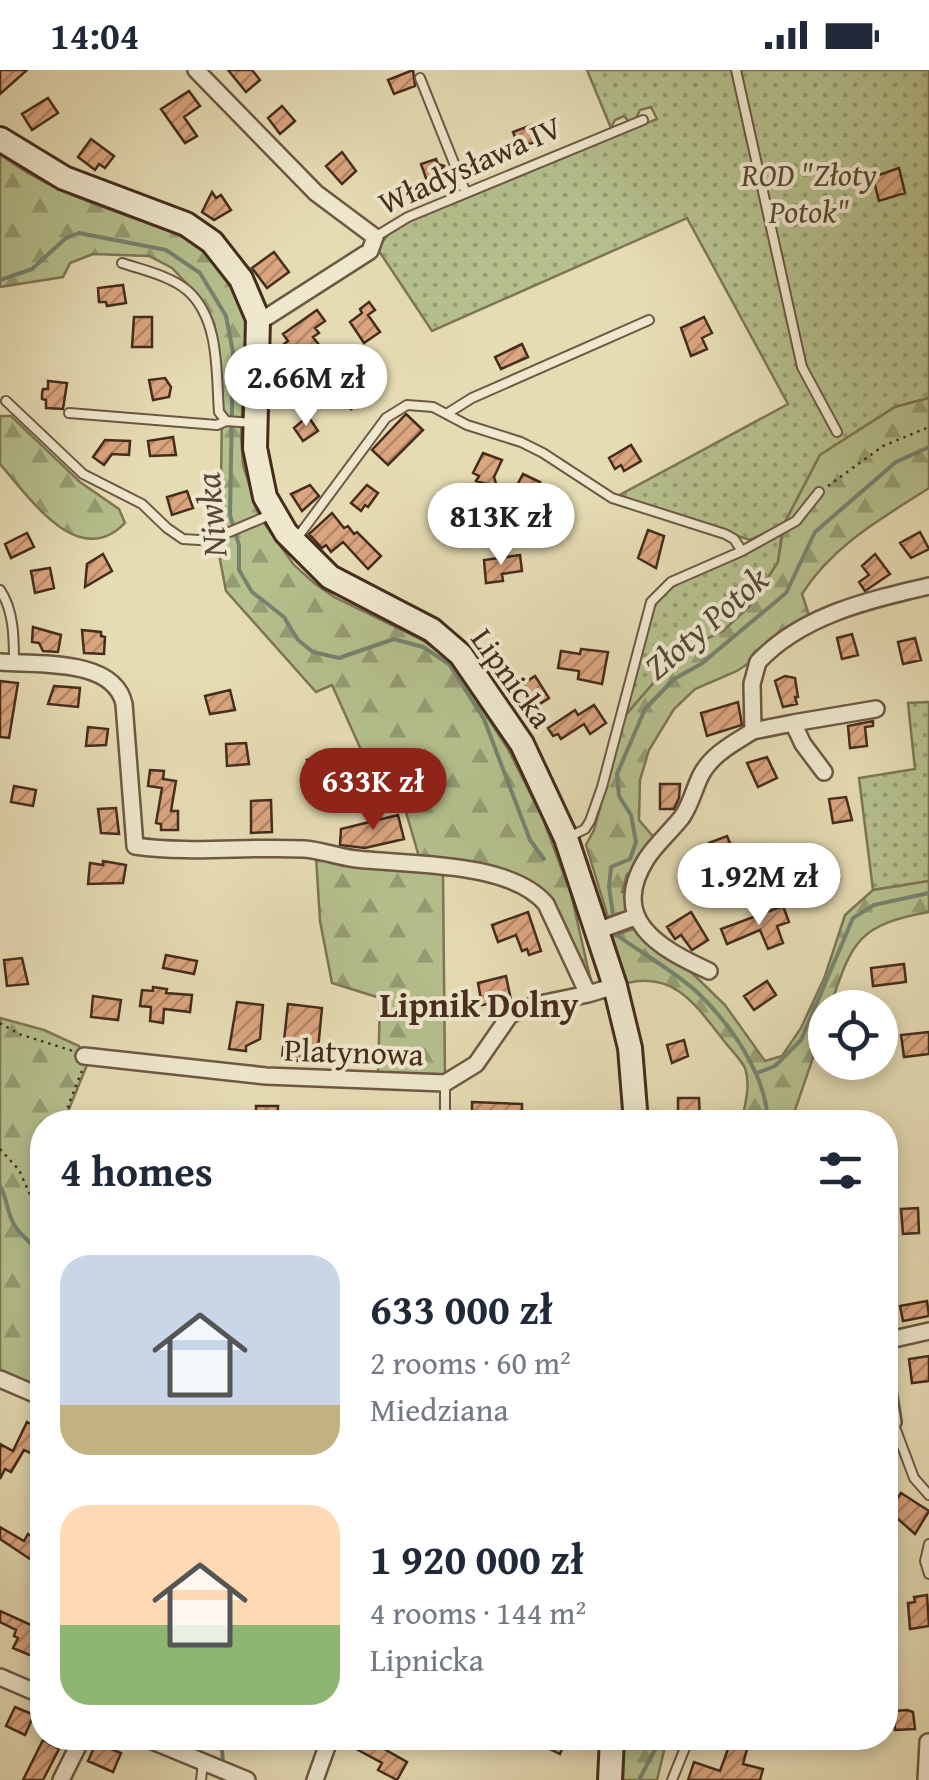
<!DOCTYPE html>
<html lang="en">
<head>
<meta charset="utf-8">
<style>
  :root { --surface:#fff; --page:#f6f6f7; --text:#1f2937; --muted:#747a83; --accent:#8f2418 }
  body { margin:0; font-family:"Gentium Book Plus",serif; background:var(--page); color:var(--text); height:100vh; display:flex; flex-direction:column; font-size:38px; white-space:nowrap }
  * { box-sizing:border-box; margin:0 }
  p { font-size:32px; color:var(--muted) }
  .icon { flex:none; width:55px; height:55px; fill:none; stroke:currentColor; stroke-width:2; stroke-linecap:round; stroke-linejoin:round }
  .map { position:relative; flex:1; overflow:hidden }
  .sheet { position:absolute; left:30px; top:1040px; width:868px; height:640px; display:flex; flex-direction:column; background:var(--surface); border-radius:40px; box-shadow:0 5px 15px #0003 }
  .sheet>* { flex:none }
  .tools { position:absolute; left:808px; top:920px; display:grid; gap:20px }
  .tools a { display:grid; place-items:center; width:90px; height:90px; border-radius:50%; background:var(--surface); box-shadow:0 5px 15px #0003; font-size:50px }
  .price { position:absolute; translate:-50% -85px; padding:0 22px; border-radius:35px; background:#fff; color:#222; font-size:32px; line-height:65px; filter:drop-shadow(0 2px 5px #0008) }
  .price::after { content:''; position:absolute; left:50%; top:60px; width:30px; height:22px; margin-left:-15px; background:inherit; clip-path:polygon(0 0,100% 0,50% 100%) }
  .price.active { background:var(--accent); color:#fff }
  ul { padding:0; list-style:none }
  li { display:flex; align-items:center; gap:30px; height:250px; padding:0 30px }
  li span { display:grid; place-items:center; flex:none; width:280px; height:200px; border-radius:30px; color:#555 }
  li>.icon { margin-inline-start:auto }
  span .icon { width:120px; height:120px; fill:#fffc; stroke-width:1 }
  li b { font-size:42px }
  h2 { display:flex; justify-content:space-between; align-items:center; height:120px; padding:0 30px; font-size:42px }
  .status { display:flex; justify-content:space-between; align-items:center; height:70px; padding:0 50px; background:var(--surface); direction:ltr }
  .status svg { height:28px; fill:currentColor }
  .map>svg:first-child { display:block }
  .grass { fill:url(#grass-dots); stroke:#7d7655; stroke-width:2.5 }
  .forest { fill:url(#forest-firs); stroke:#7d7655; stroke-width:2.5 }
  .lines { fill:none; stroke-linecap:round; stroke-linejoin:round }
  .stream { stroke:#768270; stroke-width:4 }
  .building { fill:url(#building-hatch); stroke:#452c1d; stroke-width:2.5 }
  .lane-casing { stroke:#6d5843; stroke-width:12 }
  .street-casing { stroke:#6d5843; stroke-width:20 }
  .secondary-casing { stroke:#452c1d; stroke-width:28 }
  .path { stroke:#452c1d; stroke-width:2.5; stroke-dasharray:2.5 5; stroke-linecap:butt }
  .lane { stroke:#efe8ce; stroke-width:8 }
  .street { stroke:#efe8ce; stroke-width:15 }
  .secondary { stroke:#efe8ce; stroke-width:22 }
  .labels { text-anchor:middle; stroke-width:8; stroke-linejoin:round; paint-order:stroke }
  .street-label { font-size:32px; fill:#452c1d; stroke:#efe8ce }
  .park-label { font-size:32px; font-style:italic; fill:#5b4a33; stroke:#efe8ce }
  .water-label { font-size:35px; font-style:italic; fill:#554939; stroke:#efe8ce }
  .neighbourhood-label { font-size:35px; font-weight:bold; fill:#452c1d; stroke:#efe8ce }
</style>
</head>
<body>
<div class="status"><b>14:04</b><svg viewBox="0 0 49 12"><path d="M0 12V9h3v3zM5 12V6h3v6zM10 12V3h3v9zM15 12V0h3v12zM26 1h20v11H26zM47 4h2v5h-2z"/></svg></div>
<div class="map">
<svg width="929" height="1710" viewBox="0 0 929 1710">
  <defs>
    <pattern id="grass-dots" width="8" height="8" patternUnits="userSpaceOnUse" patternTransform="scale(2.5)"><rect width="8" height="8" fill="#b5c08d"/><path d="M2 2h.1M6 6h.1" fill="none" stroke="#959c73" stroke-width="1.8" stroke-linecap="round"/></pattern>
    <pattern id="forest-firs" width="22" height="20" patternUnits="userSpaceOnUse" patternTransform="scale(2.5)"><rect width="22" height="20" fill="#b5c08d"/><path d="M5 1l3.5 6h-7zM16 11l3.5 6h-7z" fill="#959c73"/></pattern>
    <pattern id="building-hatch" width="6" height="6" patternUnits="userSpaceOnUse" patternTransform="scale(2.5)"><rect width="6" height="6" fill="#dba57f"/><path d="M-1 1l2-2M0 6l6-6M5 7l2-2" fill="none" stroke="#b38767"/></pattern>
  </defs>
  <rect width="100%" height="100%" fill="#e6dcb4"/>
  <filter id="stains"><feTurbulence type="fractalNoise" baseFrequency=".002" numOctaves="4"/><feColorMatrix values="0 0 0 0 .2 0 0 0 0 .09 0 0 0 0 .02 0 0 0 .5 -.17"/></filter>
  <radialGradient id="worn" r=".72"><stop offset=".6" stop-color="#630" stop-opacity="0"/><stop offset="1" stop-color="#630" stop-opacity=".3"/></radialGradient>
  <path class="grass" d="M587 0H929V328L895 337 820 385 784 454 750 470 616 427 788 334 687 148 432 261 377 178 388 165 410 149 657 49 651 37 640 40 635 50 629 52 624 46 615 50 611 58Z
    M782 462 778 492 749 537 723 561 702 571 669 595 625 646 648 542 664 520Z
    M929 632V811L873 820 859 708 915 699 908 633Z"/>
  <path class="forest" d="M0 84C53 126 124 142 186 168 216 188 241 221 246 256L241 365 243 395 259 446 294 495 314 513 334 527 422 570 442 583 458 602 508 679 543 749 571 824 590 907H587C575 880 565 845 546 823 523 796 454 794 420 790L401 725 384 731 332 615 316 622 226 521 220 490 222 338 218 277 214 253 202 230 172 198 149 186 93 184 70 193 63 207 0 217Z
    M929 328V418C881 449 833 475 802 524L811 551 737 601 695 619 674 639 649 680 640 710 639 750 657 771 635 803 627 804 622 822 628 823V837L621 847 619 843 608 847 586 775 594 760 625 646 669 595 702 571 723 561 749 537 778 492 784 454 820 385 895 337Z
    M0 346H11L80 412 119 439 125 453C78 501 30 428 0 394Z
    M316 787 351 795 443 804 445 1008 378 1006 380 928 332 913 320 851Z
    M929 811V842C856 855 852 873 830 937L825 938V953L793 1046 784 1052H741C745 1036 751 1015 745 998 740 988 728 977 721 967 695 934 674 902 627 913L612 866 636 858 689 900 725 935 765 991 782 986 801 958 825 906 845 845 873 820Z
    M0 948 44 960 79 976 87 995 69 1039V1052H42V1320L0 1304Z
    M624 1668H667L657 1710H623Z"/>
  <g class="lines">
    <path class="stream" d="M0 210 32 199 66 168 79 163 166 180 200 203 226 246 233 282 230 445 239 475V500L252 522 284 547 298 570 313 582 339 588 394 569 423 577 449 594 484 649 530 770 544 789
      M614 851 609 817 611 797 630 789 636 772 631 745 619 726 617 704 645 639 674 609 701 594 786 523 815 462 896 392 929 377
      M614 863C641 883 673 900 698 923 732 956 766 1005 768 1052
      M757 1003 775 996 801 970 853 848 874 835 929 823
      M0 1116C8 1129 6 1142 15 1156 23 1168 35 1175 42 1188
      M221 1668 223 1692
      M639 1710 661 1668"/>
  </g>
  <path class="building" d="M0 0H27L0 24Z
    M228 0H252L260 10 246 22Z
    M413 0 415 16 394 24 388 10Z
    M189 21 200 36 184 47 197 66 185 73 161 39Z
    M48 28 58 43 32 60 22 44Z
    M282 36 295 51 280 64 268 48Z
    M534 54 540 70 519 78 513 62Z
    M91 69 114 86 105 98 99 94 95 100 78 87Z
    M342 82 356 101 342 114 326 96Z
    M436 89 438 94 444 96 441 101 444 108 428 114 421 94Z
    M899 98 905 123 879 131 873 107Z
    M212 122 216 128 221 125 231 140 214 150 202 142Z
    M274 182 289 202 267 218 252 198Z
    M123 215 126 233 107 236 106 232H99L98 218Z
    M369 232 375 240 368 245 380 262 364 273 350 252 362 243 360 239Z
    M317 240 325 251 315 258 319 263 313 267 319 275 303 285 298 278 290 283 284 274 288 271 283 264Z
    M134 247H152V277H132Z
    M704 247 712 263 702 268 707 279 691 286 681 258Z
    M522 274 528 287 501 299 495 287Z
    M165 308 171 317 169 327 153 330 149 310Z
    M48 311 67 313 63 339 46 338V330L42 329V324L43 319H48Z
    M364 312 372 326 351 339 342 326Z
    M406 344 423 360 388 395 372 380Z
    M308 346 318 361 303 371 294 358Z
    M173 367 176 385 150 386 148 371Z
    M105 370 130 371 129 385 112 384 104 395 93 387Z
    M631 375 641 391 624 401 621 395 615 399 609 388Z
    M483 383 502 390 494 407 497 417 476 411 479 406 473 403Z
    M523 404 540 412 532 427 526 424 523 430 512 425Z
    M310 415 319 426 302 441 291 424Z
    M367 415 378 423 368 437 365 435 361 441 351 433Z
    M187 421 193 438 172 445 167 427Z
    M552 432 572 440 566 456 546 448Z
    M332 443 344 458 348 456 354 464 357 462 381 486 368 499 343 472 331 482 326 475 322 478 309 464Z
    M648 460 664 466 656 498 638 488Z
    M920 462 929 479 911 488 900 473Z
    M27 463 34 477 11 488 5 474Z
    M103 484 112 501 85 517 87 494Z
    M875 484 890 504 865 521 859 512 869 505 862 496Z
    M520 485 522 501 502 504 503 511 486 513 484 490Z
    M50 498 54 518 35 523 31 501Z
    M33 557 61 565 58 582 43 581 39 573 32 572Z
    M82 560 101 562V566L105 567 104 584 84 583Z
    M852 564 858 585 842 589 837 568Z
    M915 568 921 590 903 594 898 572Z
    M581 579 608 582 602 614 578 609 579 601 558 598 561 581 580 584Z
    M535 606 549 628 532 639 518 617Z
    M785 606 795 608 798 627H795L797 634 783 637 775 611Z
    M0 611 18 613 9 668 0 667Z
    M54 616 80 618 78 637 48 634Z
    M230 620 235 640 210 644 205 626Z
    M738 632 742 655 707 666 701 643Z
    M594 635 606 653 590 664 584 654 561 669 558 664 553 666 548 658 575 640 578 645Z
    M873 651V656L865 657 867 676 850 678 848 656Z
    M88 657 108 659 106 675 86 676Z
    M246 673 249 694 227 696 226 674Z
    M332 684 338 706 313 713 307 690Z
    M767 687 777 708 758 717 747 693Z
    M150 700 164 701 163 709 176 711 171 741H178V760H161V754L156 753 162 718 148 716Z
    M660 714H680L679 728 674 739H660Z
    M14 716 36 720 33 736 11 732Z
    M846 727 852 750 833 753 829 729Z
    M271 730 272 762 251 763V731Z
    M116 738 119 764 101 763 98 739Z
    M398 745 404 769 365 778 340 775 341 759Z
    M727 766 735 785 716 792 709 773Z
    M103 791 126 795 123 813 88 814 90 793 103 795Z
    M745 803 750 817 720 827 716 815Z
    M783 836 789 852 777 856 783 873 768 879 760 860 727 874 721 859Z
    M528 842 541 881 529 885 527 879 522 881 516 865 498 872 492 855Z
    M691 842 708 870 692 880 681 865 675 869 667 857Z
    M166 885 197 891 194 904 163 898Z
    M22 888 28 914 7 916 4 890Z
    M904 894 906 912 873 916 871 898Z
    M506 906 511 930 482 935 478 913Z
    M767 911 776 925 754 940 744 926Z
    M153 917 167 919 166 923 192 925 190 942 164 939 163 953 150 951 151 937 140 936 142 920 153 921Z
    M93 926 121 930 118 950 91 947Z
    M237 932 263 935 260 969 246 976V981L229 979Z
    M288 934 322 938 318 979 302 977 300 991 282 989Z
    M929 962V984L904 987 901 965Z
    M684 970 688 986 672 993 667 975Z
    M678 1028H699L700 1052H678Z
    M472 1032 522 1034V1052H472Z
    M256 1036H278L277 1052H256Z
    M918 1138 919 1163 903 1164 901 1139Z
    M927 1231 929 1246 903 1251 900 1236Z
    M929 1286V1311L912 1313 909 1289Z
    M27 1352 42 1360 41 1370 32 1384 24 1380 11 1402 5 1399 0 1409V1374L13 1381Z
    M901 1423 929 1441 915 1464 889 1441Z
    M0 1457 24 1471 28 1464 42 1474V1497L0 1469Z
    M927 1525 929 1556 910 1559 908 1533 915 1532 914 1527Z
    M0 1541 42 1560 32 1586 13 1578 18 1568 14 1566 16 1560 0 1552Z
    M15 1637 34 1645 25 1665 6 1656Z
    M907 1640 913 1642 915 1659 895 1660 894 1641Z
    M353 1668H374L372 1672 407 1692 397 1710 378 1700 382 1693 349 1675Z
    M527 1668H566L560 1684Z
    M732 1668H750L743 1694 763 1699 760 1710H688L694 1692 720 1701Z
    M43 1670 59 1679 43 1710H23Z
    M96 1673 121 1683 113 1702 88 1691Z"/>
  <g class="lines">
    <defs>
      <path id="lane" d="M736 0 802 297 837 362
        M420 8 466 123
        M375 167 408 147 643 50
        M122 193C143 200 171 206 188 221 220 250 216 303 219 342L226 351
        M6 331 83 404 142 434 167 458 183 469 199 470 220 466 272 444
        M69 343 217 355 226 351 253 353
        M448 343 472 328 649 250
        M297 468 386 348 407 335 433 337 467 355 521 372 543 383 612 428 725 464 734 469 742 481 671 512 651 532 602 717 590 751 585 759 571 766
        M742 481 796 451 819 422
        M0 520C14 540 14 569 14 593
        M445 1013V1052
        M893 1352 914 1408 929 1425
        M929 1474 925 1491 929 1504
        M201 1710 203 1692
        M672 1710 689 1668"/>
      <path id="street" d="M196 0 316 123 375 167 370 181 267 247 258 249
        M0 592C37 595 114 588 124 634L135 776C191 784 247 776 304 779 321 780 338 787 356 789 409 795 510 791 546 834L588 924 615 916
        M753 661 793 653
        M824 702 803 674 793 653 876 639
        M597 861 635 847
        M709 901C658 878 608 849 647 788 657 773 671 761 682 747 691 734 694 719 701 705 712 684 734 673 753 661L752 614 758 592C802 545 869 530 929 516
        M84 986 266 1006 445 1013 476 994 510 945 535 935 588 924
        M885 1271 929 1261
        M885 1303 893 1352
        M0 1309 42 1327
        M0 1607 42 1625
        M145 1668 247 1710
        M61 1710 82 1668
        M315 1710 330 1668
        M926 1710 928 1672"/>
      <path id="secondary" d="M0 69 64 108 186 154 212 172 241 209 258 249 255 378 265 427 286 463 330 507 432 560 461 585 522 674 566 768 615 916 630 978 636 1052
        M610 1710 612 1668"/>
    </defs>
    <use href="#lane" class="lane-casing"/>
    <use href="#street" class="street-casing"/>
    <use href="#secondary" class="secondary-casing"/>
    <path class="path" d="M828 416 883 376 929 357
      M0 953 19 964 73 981
      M74 1052 68 1036 82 1001
      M0 1079 19 1100 42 1151"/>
    <use href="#lane" class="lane"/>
    <use href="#street" class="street"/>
    <use href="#secondary" class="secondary"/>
  </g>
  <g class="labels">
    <g class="street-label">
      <text transform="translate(470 95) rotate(-24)" y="11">Władysława IV</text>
      <text transform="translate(512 608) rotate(54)" y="11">Lipnicka</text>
      <text transform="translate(354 982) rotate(2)" y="11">Platynowa</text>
    </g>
    <g class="park-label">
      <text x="809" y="116">ROD "Złoty<tspan x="809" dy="37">Potok"</tspan></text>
    </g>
    <g class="water-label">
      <text transform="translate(211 445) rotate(-95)" y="12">Niwka</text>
      <text transform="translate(706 553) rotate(-41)" y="12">Złoty Potok</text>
    </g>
    <g class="neighbourhood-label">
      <text x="479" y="947">Lipnik Dolny</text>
    </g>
  </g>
  <rect width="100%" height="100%" filter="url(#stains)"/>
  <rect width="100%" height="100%" fill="url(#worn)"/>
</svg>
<div class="tools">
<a><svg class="icon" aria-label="locate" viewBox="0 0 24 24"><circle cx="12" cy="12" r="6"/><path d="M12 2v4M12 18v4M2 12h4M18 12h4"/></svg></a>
</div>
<b class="price" style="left:306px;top:359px">2.66M zł</b>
<b class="price" style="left:501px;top:498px">813K zł</b>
<b class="price active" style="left:373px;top:763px">633K zł</b>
<b class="price" style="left:759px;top:858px">1.92M zł</b>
<section class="sheet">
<h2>4 homes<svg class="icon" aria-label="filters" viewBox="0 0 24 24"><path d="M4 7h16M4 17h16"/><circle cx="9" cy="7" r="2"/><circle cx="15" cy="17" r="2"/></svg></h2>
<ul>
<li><span style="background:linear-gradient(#c9d6e8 75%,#c2b280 0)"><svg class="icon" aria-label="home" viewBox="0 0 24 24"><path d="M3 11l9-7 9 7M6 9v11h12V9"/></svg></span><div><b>633 000 zł</b><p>2 rooms · 60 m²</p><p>Miedziana</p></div></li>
<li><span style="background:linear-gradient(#ffd9b3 60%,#8fb573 0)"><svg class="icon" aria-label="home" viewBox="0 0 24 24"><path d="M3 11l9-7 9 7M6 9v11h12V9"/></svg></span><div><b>1 920 000 zł</b><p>4 rooms · 144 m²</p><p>Lipnicka</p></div></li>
</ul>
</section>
</div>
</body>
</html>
